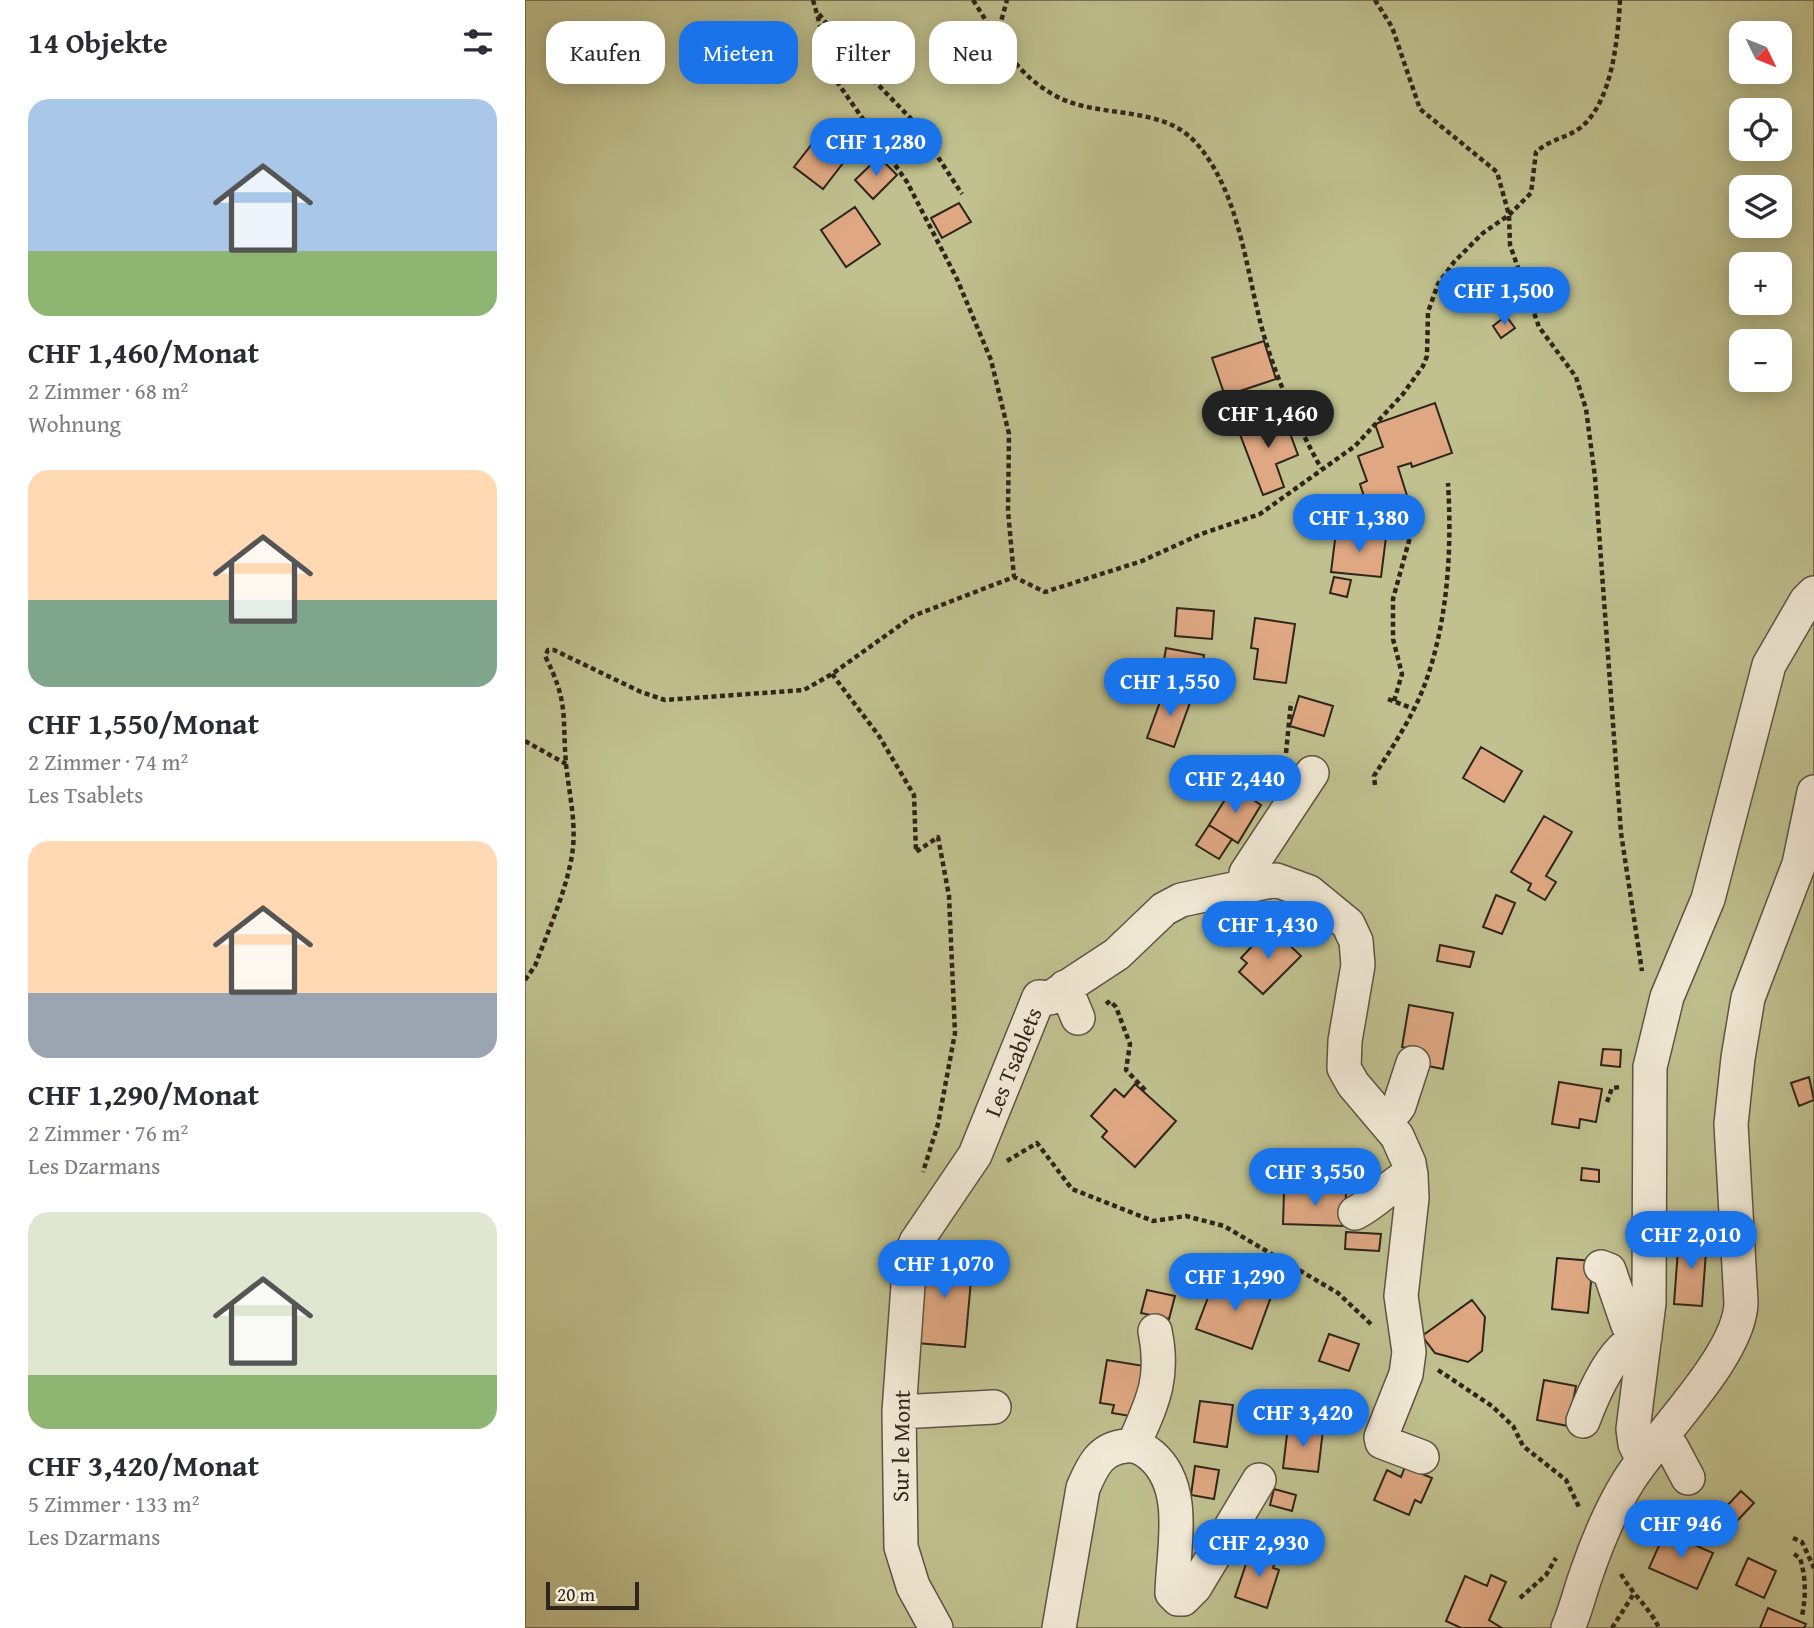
<!DOCTYPE html>
<html lang="de">
<head>
<meta charset="utf-8">
<style>
  :root { --surface:#fff; --page:#f2f2f3; --text:#2b2b33; --muted:#7c7c81; --accent:#1a73e8 }
  body { margin:0; font-family:"Gentium Book Plus",serif; background:var(--page); color:var(--text); height:100vh; display:flex; flex-direction:column; font-size:26px; white-space:nowrap }
  * { box-sizing:border-box; margin:0 }
  p { font-size:23px; color:var(--muted) }
  .icon { flex:none; width:38px; height:38px; fill:none; stroke:currentColor; stroke-width:2; stroke-linecap:round; stroke-linejoin:round }
  .map { position:relative; flex:1; overflow:hidden }
  .sheet { display:flex; flex-direction:column; background:var(--surface); width:525px }
  .sheet>* { flex:none }
  .guide { position:absolute; left:21px; top:21px; width:665px; height:63px; display:flex; gap:14px }
  .needle { width:46px; rotate:133deg }
  .fabs { position:absolute; left:1204px; top:21px; display:grid; gap:14px }
  .fabs a { display:grid; place-items:center; width:63px; height:63px; border-radius:14px; background:var(--surface); box-shadow:0 4px 18px #0003; font-size:35px }
  .scale { position:absolute; left:21px; bottom:18px; width:93px; box-sizing:border-box; padding-left:7px; border:4px solid #2f251b; border-top:0; font-size:19px; line-height:24px; white-space:nowrap; color:#2f251b; -webkit-text-stroke:5px #f3ecd9; paint-order:stroke }
  .price { position:absolute; translate:-50% -60px; padding:0 16px; border-radius:24px; background:var(--accent); color:#fff; font-size:23px; line-height:46px; filter:drop-shadow(0 2px 4px #0008) }
  .price::after { content:''; position:absolute; left:50%; top:42px; width:21px; height:16px; margin-left:-10px; background:inherit; clip-path:polygon(0 0,100% 0,50% 100%) }
  .price.current { background:#222; color:#fff }
  ul { padding:0; list-style:none }
  li { display:grid; align-content:center; gap:14px; height:371px; padding:0 28px }
  li span { display:grid; place-items:center; height:217px; border-radius:21px; color:#555 }
  li>.icon { margin-inline-start:auto }
  span .icon { width:126px; height:126px; fill:#fffc; stroke-width:1 }
  li b { font-size:30px }
  h2 { display:flex; justify-content:space-between; align-items:center; height:84px; padding:0 28px; font-size:30px }
  .tag { padding:0 24px; border-radius:21px; background:var(--surface); box-shadow:0 4px 18px #0003; font-size:24px; line-height:63px }
  .tag.current { background:var(--accent); color:#fff }
  main { display:flex; flex:1; min-height:0 }
  .map>svg:first-child { display:block }
  .green { fill:#c0c18f; stroke:#787355; stroke-width:2; fill-rule:evenodd }
  .building { fill:#dfa882; stroke:#2f251b; stroke-width:2 }
  .lines { fill:none; stroke-linecap:round; stroke-linejoin:round }
  .minor-casing { stroke:#5e5446; stroke-width:36 }
  .path { stroke:#2f251b; stroke-width:4.5; stroke-dasharray:5 3.5; stroke-linecap:butt }
  .minor { stroke:#f3ecd9; stroke-width:33 }
  .labels { text-anchor:middle; stroke-width:5; stroke-linejoin:round; paint-order:stroke }
  .street-label { font-size:23px; fill:#2f251b; stroke:#f3ecd9 }
</style>
</head>
<body>
<main>
<section class="sheet">
<h2>14 Objekte<svg class="icon" aria-label="filters" viewBox="0 0 24 24"><path d="M4 7h16M4 17h16"/><circle cx="9" cy="7" r="2"/><circle cx="15" cy="17" r="2"/></svg></h2>
<ul>
<li><span style="background:linear-gradient(#a9c7e8 70%,#8fb573 0)"><svg class="icon" aria-label="home" viewBox="0 0 24 24"><path d="M3 11l9-7 9 7M6 9v11h12V9"/></svg></span><div><b>CHF 1,460/Monat</b><p>2 Zimmer · 68 m²</p><p>Wohnung</p></div></li>
<li><span style="background:linear-gradient(#ffd9b3 60%,#7fa58c 0)"><svg class="icon" aria-label="home" viewBox="0 0 24 24"><path d="M3 11l9-7 9 7M6 9v11h12V9"/></svg></span><div><b>CHF 1,550/Monat</b><p>2 Zimmer · 74 m²</p><p>Les Tsablets</p></div></li>
<li><span style="background:linear-gradient(#ffd9b3 70%,#9aa5b1 0)"><svg class="icon" aria-label="home" viewBox="0 0 24 24"><path d="M3 11l9-7 9 7M6 9v11h12V9"/></svg></span><div><b>CHF 1,290/Monat</b><p>2 Zimmer · 76 m²</p><p>Les Dzarmans</p></div></li>
<li><span style="background:linear-gradient(#dfe7d0 75%,#8fb573 0)"><svg class="icon" aria-label="home" viewBox="0 0 24 24"><path d="M3 11l9-7 9 7M6 9v11h12V9"/></svg></span><div><b>CHF 3,420/Monat</b><p>5 Zimmer · 133 m²</p><p>Les Dzarmans</p></div></li>
</ul>
</section>
<div class="map">
<svg width="1289" height="1628" viewBox="0 0 1289 1628">
  <rect width="100%" height="100%" fill="#ece2c5"/>
  <filter id="stains"><feTurbulence type="fractalNoise" baseFrequency=".00286" numOctaves="4"/><feColorMatrix values="0 0 0 0 .2 0 0 0 0 .09 0 0 0 0 .02 0 0 0 .5 -.17"/></filter>
  <radialGradient id="worn" r=".72"><stop offset=".6" stop-color="#630" stop-opacity="0"/><stop offset="1" stop-color="#630" stop-opacity=".3"/></radialGradient>
  <path class="green" d="M0 0H1289V1628H0ZM1216 33H1255V72H1216ZM1216 110H1255V149H1216ZM1216 187H1255V226H1216ZM1216 264H1255V303H1216ZM1216 341H1255V380H1216Z"/>
  <path class="building" d="M68 63a15 15 0 1 1 30 0a15 15 0 1 1-30 0Z
    M294 135 322 158 298 189 269 167Z
    M354 157 372 175 348 199 330 180Z
    M434 203 446 222 417 238 406 218Z
    M330 207 355 244 321 267 296 230Z
    M981 316 990 328 976 338 968 326Z
    M739 341 751 379 700 396 687 358Z
    M910 403 927 453 887 467 886 463 873 467 884 502 845 515 835 484 842 481 833 456 858 447 850 424Z
    M757 412 773 455 751 464 759 487 738 495 713 429Z
    M811 532 861 537 856 577 806 572Z
    M809 577 826 580 822 597 805 593Z
    M652 608 689 611 687 639 650 636Z
    M730 618 770 624 761 683 729 679 733 649 726 648Z
    M641 648 679 655 675 680 637 673Z
    M640 688 667 697 649 747 622 738Z
    M774 696 808 706 799 736 765 726Z
    M956 747 997 771 979 802 938 778Z
    M708 787 736 805 713 843 684 825Z
    M1019 816 1047 832 1021 876 1031 882 1020 900 1003 890 1006 884 986 872Z
    M684 825 707 839 694 859 671 845Z
    M971 895 990 903 977 934 958 927Z
    M745 927 776 956 738 994 714 972 722 963 716 958Z
    M915 945 949 952 945 967 912 961Z
    M884 1005 928 1013 918 1069 893 1064 896 1050 877 1047Z
    M1078 1049 1096 1050 1095 1067 1076 1065Z
    M1284 1077 1289 1100 1274 1106 1266 1083Z
    M1034 1082 1077 1089 1071 1122 1055 1119 1054 1128 1027 1124Z
    M610 1084 651 1121 610 1167 577 1137 582 1131 566 1116 590 1089 599 1097Z
    M1057 1168 1074 1170V1182L1056 1180Z
    M759 1191 821 1193 820 1226 758 1224Z
    M821 1232 856 1234 854 1251 820 1249Z
    M1154 1236 1182 1238 1177 1306 1149 1304Z
    M399 1253 448 1258 440 1347 391 1343Z
    M1032 1258 1068 1261 1063 1313 1027 1309Z
    M696 1276 747 1294 727 1349 671 1329 684 1295 689 1297Z
    M622 1290 650 1296 644 1319 616 1313Z
    M947 1300 960 1317 957 1351 943 1362 910 1353 897 1336Z
    M804 1334 834 1344 824 1371 794 1361Z
    M582 1360 619 1366 612 1408 605 1416 587 1413 589 1405 575 1403Z
    M1019 1380 1051 1386 1043 1426 1012 1420Z
    M675 1401 708 1405 702 1447 669 1442Z
    M763 1426 798 1430 793 1472 758 1468Z
    M670 1466 694 1470 689 1499 666 1495Z
    M880 1467 907 1478 896 1503 890 1500 884 1515 849 1500 862 1470 876 1477Z
    M749 1489 771 1495 767 1511 745 1505Z
    M1216 1491 1229 1503 1211 1522 1198 1510Z
    M1140 1532 1188 1553 1172 1589 1124 1568Z
    M735 1549 753 1555 748 1568 754 1570 742 1608 710 1597 723 1558 731 1561Z
    M1223 1558 1251 1571 1239 1598 1211 1585Z
    M966 1575 981 1582 964 1620 977 1628H936L921 1621 940 1576 962 1586Z
    M1243 1608 1281 1624 1279 1628H1235Z"/>
  <g class="lines">
    <defs>
      <path id="minor" d="M719 888 721 873 787 773
        M540 987 553 1018
        M861 1123 874 1106 888 1063
        M830 1213C852 1202 867 1183 886 1174
        M1076 1267 1084 1270 1103 1325 1112 1337
        M374 1412 469 1407
        M1058 1421C1067 1397 1090 1339 1120 1337
        M1136 1437 1147 1448 1163 1478
        M608 1446C627 1403 640 1379 630 1331
        M1118 1460 1110 1444 1108 1429 1124 1303 1125 1067 1142 997 1183 899 1244 665 1281 601 1289 593
        M411 1628 388 1586 376 1547 374 1412 385 1257 391 1242 450 1155 514 997 525 998 592 954 639 909 656 900 751 880 784 892 823 924 831 941 833 965 820 1041 819 1068 828 1084 872 1136 884 1163 886 1176 887 1198 876 1296 884 1352 881 1374 856 1437 857 1442 897 1457
        M534 1628 558 1488C567 1467 575 1448 601 1446 611 1445 619 1449 626 1455 664 1487 648 1549 647 1593L653 1599H658L670 1587 734 1480
        M1043 1628C1051 1610 1055 1591 1062 1572 1073 1540 1086 1509 1104 1480 1133 1434 1216 1354 1216 1302L1206 1124 1213 1058 1223 998 1274 864 1289 792"/>
    </defs>
    <use href="#minor" class="minor-casing"/>
    <path class="path" d="M288 0 310 79 382 182 432 279 466 360 484 434 483 511 489 577
      M448 0C472 37 488 72 529 95 572 120 637 103 672 144 712 190 720 260 734 317 747 370 770 421 796 468
      M850 0 867 27 895 109 972 172 984 215 985 245 1014 327 1051 377 1061 409 1070 477 1096 833 1117 971
      M294 14 335 66 392 125 437 194
      M472 36 482 0
      M307 674 354 736 389 795 391 852 413 837 424 896 430 1033 413 1124 398 1172
      M863 699 889 709
      M869 701 877 674 868 639V599L893 508
      M0 741 41 764
      M761 753 766 702
      M850 785 849 776C868 746 889 715 901 681 923 619 927 548 923 483
      M0 980 10 966C23 931 41 892 47 855 52 824 44 794 41 764 37 716 44 703 20 656L23 650H29L116 692 140 700 279 690 307 674 388 616 489 577 520 592 617 561 676 534 735 514 830 446 878 394 898 366 902 356 903 312 913 284 929 262 958 233 984 215 1006 193 1011 152C1024 140 1041 138 1055 128 1087 103 1093 39 1095 0
      M581 1004 585 1001 591 1007 605 1044 601 1070 622 1092
      M1082 1102 1087 1088 1095 1087
      M482 1161 512 1143 547 1189 628 1221 661 1216 699 1226 813 1293 848 1326
      M913 1370 967 1406 988 1426 998 1446 1041 1480 1054 1507
      M1169 1509 1174 1531 1172 1539
      M1268 1538 1277 1542 1289 1568
      M1269 1554 1275 1558C1281 1578 1281 1595 1277 1616
      M1096 1574C1107 1594 1125 1608 1134 1628
      M995 1598 1021 1575 1031 1558
      M1087 1628 1108 1595"/>
    <use href="#minor" class="minor"/>
  </g>
  <g class="labels">
    <g class="street-label">
      <text transform="translate(488 1062) rotate(-68)" y="8">Les Tsablets</text>
      <text transform="translate(376 1446) rotate(-89)" y="8">Sur le Mont</text>
    </g>
  </g>
  <rect width="100%" height="100%" filter="url(#stains)"/>
  <rect width="100%" height="100%" fill="url(#worn)"/>
</svg>
<div class="fabs">
<a><svg class="needle" viewBox="-14 -14 28 28"><path d="M0-13l5 13h-10z" fill="#e53935"/><path d="M0 13l5-13h-10z" fill="#7c7c81"/></svg></a>
<a><svg class="icon" aria-label="locate" viewBox="0 0 24 24"><circle cx="12" cy="12" r="6"/><path d="M12 2v4M12 18v4M2 12h4M18 12h4"/></svg></a>
<a><svg class="icon" aria-label="layers" viewBox="0 0 24 24"><path d="M12 4l9 5-9 5-9-5zM3 14l9 5 9-5"/></svg></a>
<a>+</a>
<a>−</a>
</div>
<div class="scale">20 m</div>
<b class="price" style="left:351px;top:178px">CHF 1,280</b>
<b class="price" style="left:979px;top:327px">CHF 1,500</b>
<b class="price current" style="left:743px;top:450px">CHF 1,460</b>
<b class="price" style="left:834px;top:554px">CHF 1,380</b>
<b class="price" style="left:645px;top:718px">CHF 1,550</b>
<b class="price" style="left:710px;top:815px">CHF 2,440</b>
<b class="price" style="left:743px;top:961px">CHF 1,430</b>
<b class="price" style="left:790px;top:1208px">CHF 3,550</b>
<b class="price" style="left:1166px;top:1271px">CHF 2,010</b>
<b class="price" style="left:419px;top:1300px">CHF 1,070</b>
<b class="price" style="left:710px;top:1313px">CHF 1,290</b>
<b class="price" style="left:778px;top:1449px">CHF 3,420</b>
<b class="price" style="left:1156px;top:1560px">CHF 946</b>
<b class="price" style="left:734px;top:1579px">CHF 2,930</b>
<div class="guide">
<a class="tag">Kaufen</a>
<a class="tag current">Mieten</a>
<a class="tag">Filter</a>
<a class="tag">Neu</a>
</div>
</div>
</main>
</body>
</html>
